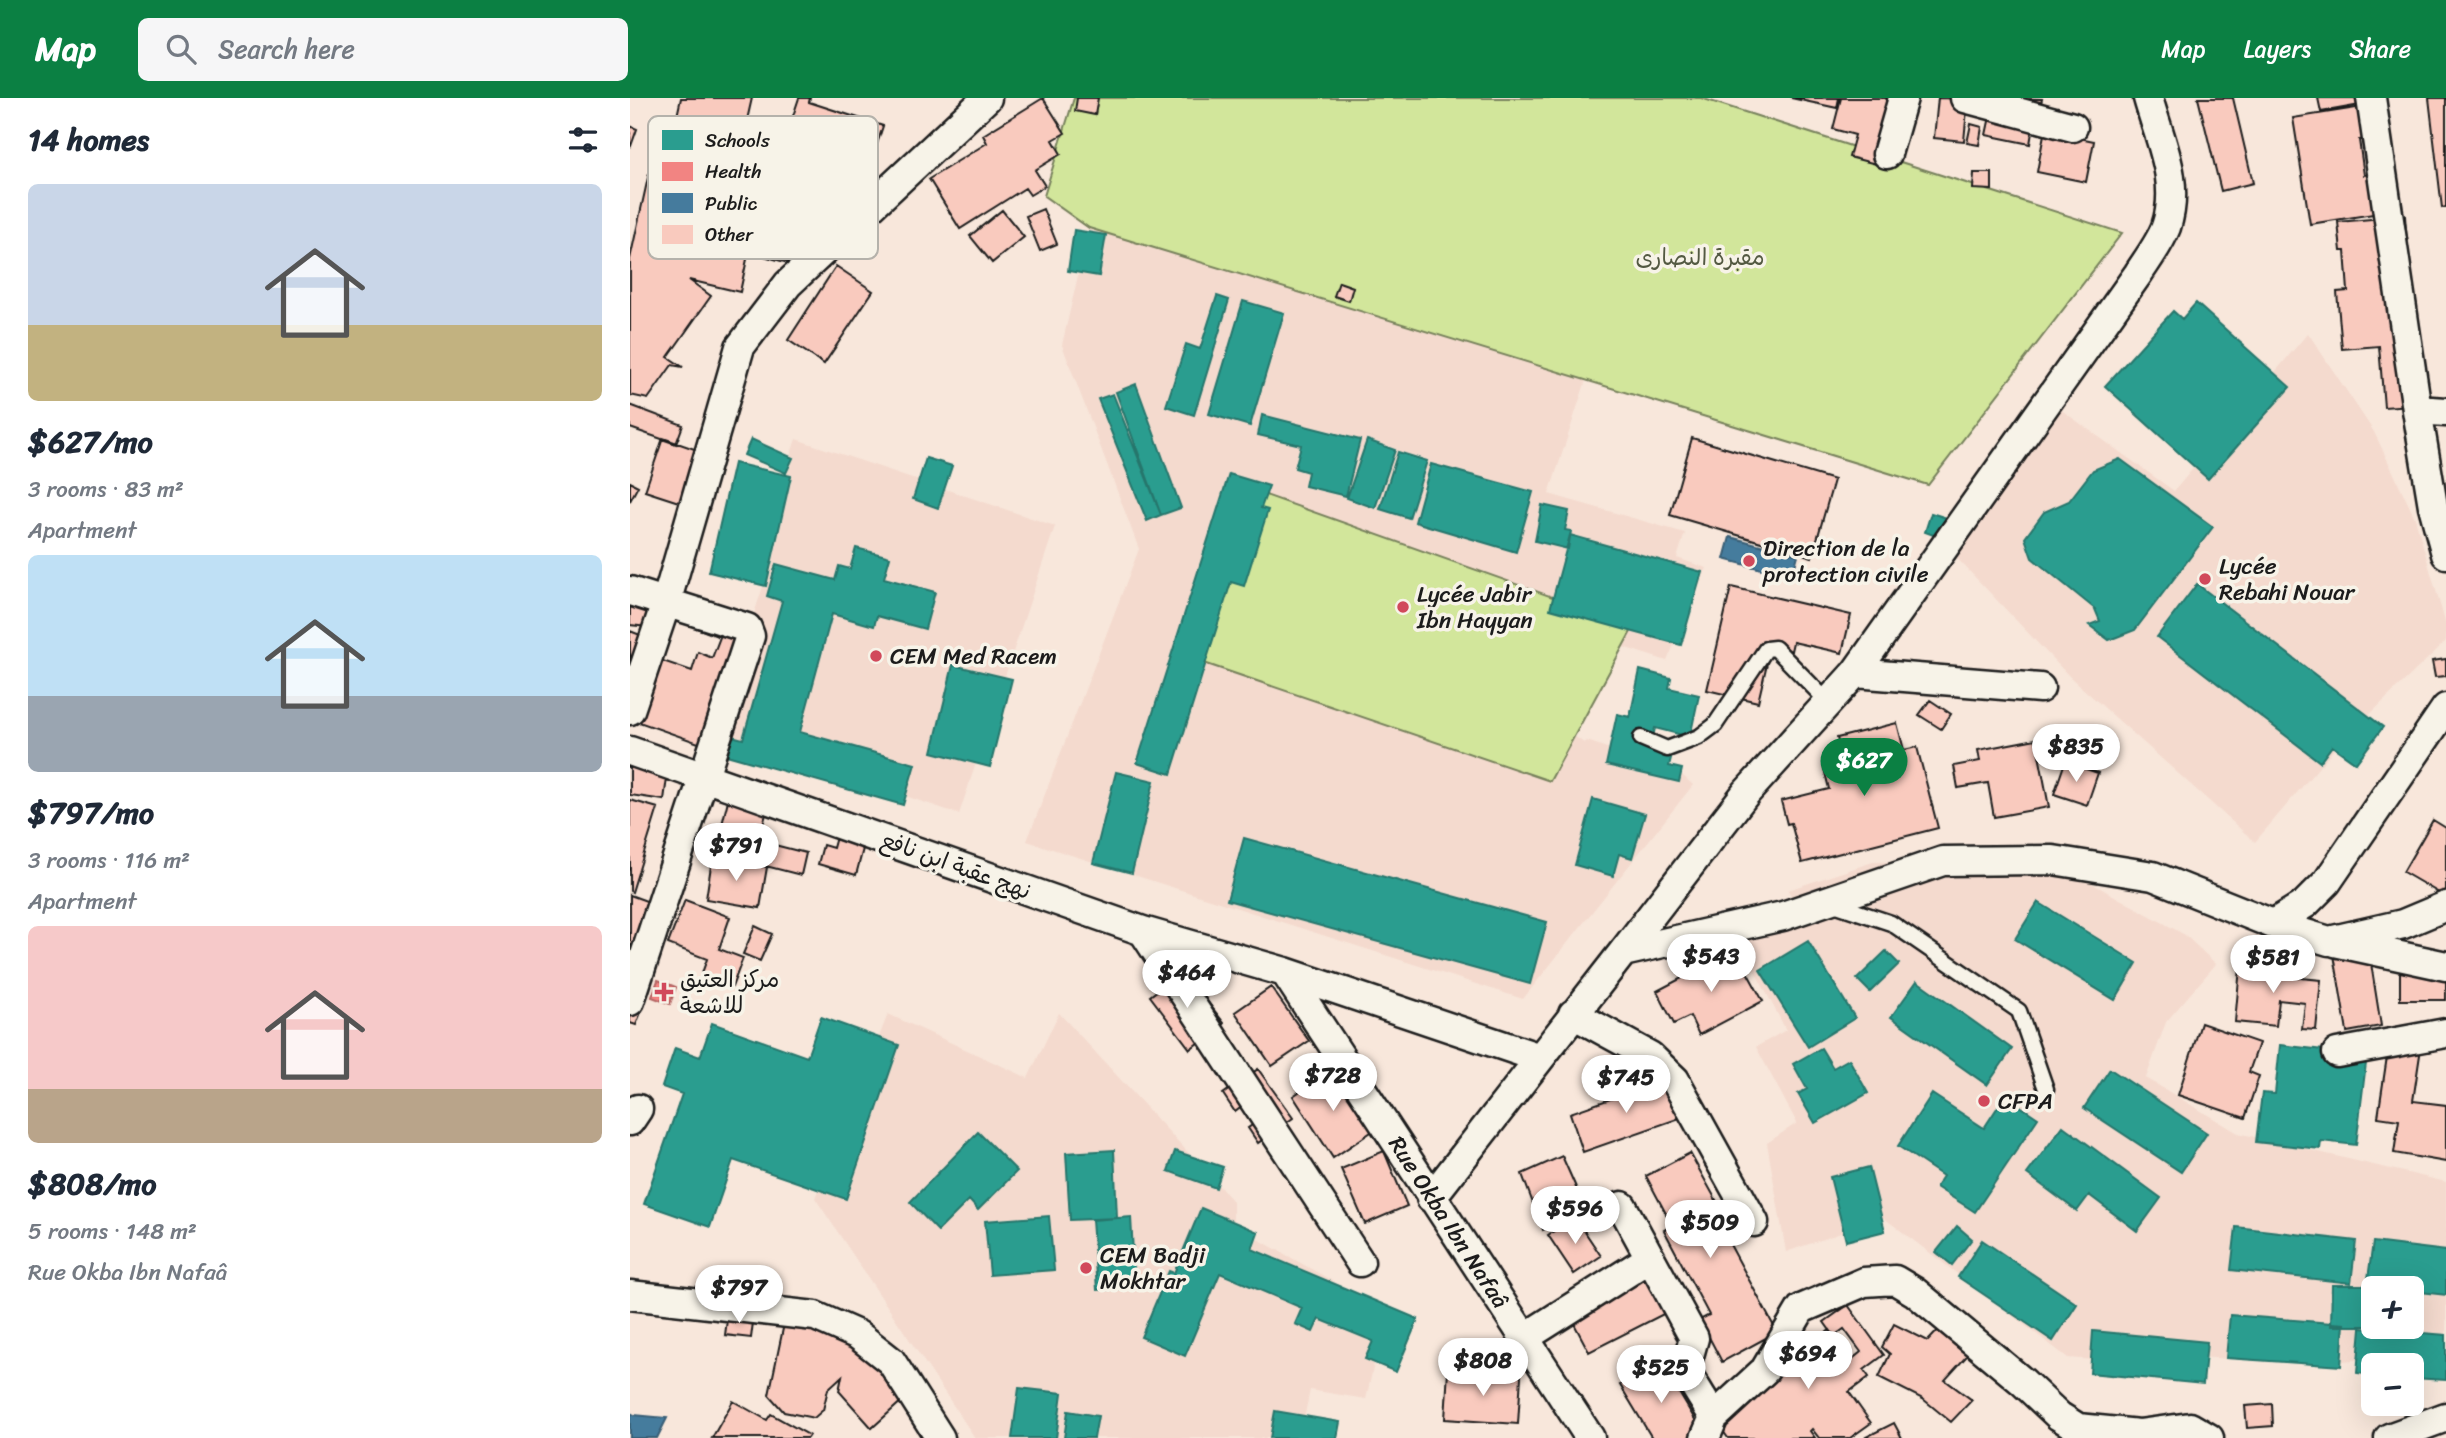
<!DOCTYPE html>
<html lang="en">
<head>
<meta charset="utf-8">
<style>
  :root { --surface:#fff; --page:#f6f6f7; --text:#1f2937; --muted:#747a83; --accent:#0b8043 }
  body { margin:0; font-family:Sriracha,"Playpen Sans Arabic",sans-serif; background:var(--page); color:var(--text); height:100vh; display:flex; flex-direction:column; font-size:26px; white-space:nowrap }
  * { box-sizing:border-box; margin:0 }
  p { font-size:23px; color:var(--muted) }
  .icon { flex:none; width:38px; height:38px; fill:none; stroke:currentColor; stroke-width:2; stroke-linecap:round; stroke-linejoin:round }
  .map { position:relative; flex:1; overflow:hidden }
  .side { display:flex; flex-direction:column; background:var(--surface); width:630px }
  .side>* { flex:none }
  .buttons { position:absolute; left:1731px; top:1178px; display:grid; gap:14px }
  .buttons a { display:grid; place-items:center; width:63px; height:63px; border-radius:10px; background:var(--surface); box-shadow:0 7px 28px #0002; font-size:35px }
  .price { position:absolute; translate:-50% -60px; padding:0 16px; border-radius:24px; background:#fff; color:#222; font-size:23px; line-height:46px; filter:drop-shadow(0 2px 4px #0008) }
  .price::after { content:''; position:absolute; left:50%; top:42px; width:21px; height:16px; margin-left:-10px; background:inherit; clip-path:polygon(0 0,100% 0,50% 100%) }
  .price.active { background:var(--accent); color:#fff }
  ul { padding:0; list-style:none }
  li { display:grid; align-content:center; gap:14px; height:371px; padding:0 28px }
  li span { display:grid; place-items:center; height:217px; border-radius:10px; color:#555 }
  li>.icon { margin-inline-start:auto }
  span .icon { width:126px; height:126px; fill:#fffc; stroke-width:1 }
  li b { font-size:30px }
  h2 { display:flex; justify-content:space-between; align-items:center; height:84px; padding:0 28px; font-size:30px }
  header { display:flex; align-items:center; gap:42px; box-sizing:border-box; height:98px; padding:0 35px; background:var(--accent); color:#fff }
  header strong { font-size:33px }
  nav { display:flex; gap:38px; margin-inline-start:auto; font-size:24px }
  .search { width:490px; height:63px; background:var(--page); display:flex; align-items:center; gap:18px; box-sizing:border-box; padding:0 24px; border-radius:10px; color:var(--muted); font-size:26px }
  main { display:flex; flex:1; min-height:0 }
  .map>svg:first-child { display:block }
  .built { fill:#f4dace; fill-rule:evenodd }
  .green { fill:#d2e69b; stroke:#77815c; stroke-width:2 }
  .schools { fill:#2a9d8f; stroke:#26766c; stroke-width:2 }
  .health { fill:#f28482; stroke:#b26563; stroke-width:2 }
  .public { fill:#457b9d; stroke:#395e76; stroke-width:2 }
  .building { fill:#f9cabe; stroke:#1c1c1c; stroke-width:2 }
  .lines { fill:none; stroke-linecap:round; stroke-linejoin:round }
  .lane-casing { stroke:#1c1c1c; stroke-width:19 }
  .street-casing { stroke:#1c1c1c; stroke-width:33 }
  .lane { stroke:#f7f3e8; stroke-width:14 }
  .street { stroke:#f7f3e8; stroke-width:28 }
  .poi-dot { fill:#d1495b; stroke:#f7f3e8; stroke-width:2.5 }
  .labels { text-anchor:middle; stroke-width:7; stroke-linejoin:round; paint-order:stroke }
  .park-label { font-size:23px; fill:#535942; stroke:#f7f3e8 }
  .poi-label { font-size:23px; fill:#1c1c1c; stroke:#f7f3e8; text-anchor:start }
  .street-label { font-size:23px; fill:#1c1c1c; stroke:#f7f3e8 }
  .key { fill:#f7f3e8; stroke:#b5b2ab; stroke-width:2 }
  .key-label { font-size:19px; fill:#1c1c1c }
</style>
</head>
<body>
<header>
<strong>Map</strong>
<div class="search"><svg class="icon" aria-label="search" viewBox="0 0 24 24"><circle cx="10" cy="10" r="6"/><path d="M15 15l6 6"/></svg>Search here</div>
<nav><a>Map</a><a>Layers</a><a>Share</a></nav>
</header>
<main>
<section class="side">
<h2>14 homes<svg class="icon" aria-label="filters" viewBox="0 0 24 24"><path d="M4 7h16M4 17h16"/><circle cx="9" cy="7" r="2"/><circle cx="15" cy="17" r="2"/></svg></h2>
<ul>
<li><span style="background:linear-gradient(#c9d6e8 65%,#c2b280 0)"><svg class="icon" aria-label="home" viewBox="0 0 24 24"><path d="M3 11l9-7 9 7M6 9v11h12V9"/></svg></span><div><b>$627/mo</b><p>3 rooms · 83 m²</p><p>Apartment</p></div></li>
<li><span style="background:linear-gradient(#bfe0f5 65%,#9aa5b1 0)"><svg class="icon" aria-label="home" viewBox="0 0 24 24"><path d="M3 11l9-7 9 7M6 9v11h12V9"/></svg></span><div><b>$797/mo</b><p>3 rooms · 116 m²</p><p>Apartment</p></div></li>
<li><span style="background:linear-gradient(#f6c9c9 75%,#b9a48a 0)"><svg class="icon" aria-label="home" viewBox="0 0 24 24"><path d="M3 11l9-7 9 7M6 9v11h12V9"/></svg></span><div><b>$808/mo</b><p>5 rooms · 148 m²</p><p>Rue Okba Ibn Nafaâ</p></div></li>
</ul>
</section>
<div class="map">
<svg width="1816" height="1340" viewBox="0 0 1816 1340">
  <rect width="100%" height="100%" fill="#f8e7db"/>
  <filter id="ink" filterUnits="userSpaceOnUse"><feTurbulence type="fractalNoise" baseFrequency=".0143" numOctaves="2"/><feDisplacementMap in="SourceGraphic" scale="14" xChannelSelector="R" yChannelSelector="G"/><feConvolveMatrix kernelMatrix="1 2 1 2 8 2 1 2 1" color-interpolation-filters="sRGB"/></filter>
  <g filter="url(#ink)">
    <path class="built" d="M459 130 956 282 919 396 1055 435 1047 460 1077 470 1037 563 993 549 944 638 954 645 957 643 1051 676 1063 687 893 901 397 743 509 451 432 247Z
      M1678 235 1744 334 1785 420 1816 527V543L1706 649 1625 744 1440 579 1304 436 1412 298 1544 393Z
      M166 341 425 428 329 716 84 634 135 483 123 468Z
      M1416 760 1555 837 1586 866 1536 924 1516 980 1608 1035 1816 1084V1254L1678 1266 1569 1259 1543 1268 1438 1260 1254 1120 1156 1154 1137 1045 1167 1025 1126 949 1156 932 1110 845 1168 813 1158 792 1243 764ZM1743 1190H1782V1228H1743Z
      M429 915 603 1103V1127L756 1213 736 1301 680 1292 670 1340H345L185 1100 258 916 398 980Z"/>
    <path class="green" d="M444 0H1071L1492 135 1298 387 459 130 414 98Z
      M630 395 1004 528 920 683 574 565Z"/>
    <path class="schools" d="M444 132 476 137 469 178 438 173Z
      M587 198 599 202 564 317 536 308 556 246 570 251Z
      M613 203 654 215 620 328 579 316Z
      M1566 205 1660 289 1578 381 1475 288 1543 213 1552 221Z
      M506 286 551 410 531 417 486 294Z
      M483 296 531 417 517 423 468 301Z
      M632 317 730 342 716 398 675 388 678 374 665 370 671 347 628 337Z
      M121 341 163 360 156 375 114 357Z
      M737 342 765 352 745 410 717 400Z
      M768 354 797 363 779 420 750 411Z
      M296 360 322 368 308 410 283 401Z
      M1490 361 1583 429 1505 532 1479 542 1459 527 1470 523 1465 511 1402 460 1395 440 1414 414 1439 403 1463 372Z
      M104 365 161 378 136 488 79 474Z
      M801 366 903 394 886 454 785 424Z
      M599 376 639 388 631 410 638 412 614 488 601 484 541 676 507 665Z
      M912 407 939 413 935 432 941 433 938 451 905 443Z
      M1301 415 1323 422 1317 442 1295 434Z
      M940 437 1072 474 1051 547 920 511Z
      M226 450 260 459 254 480 305 494 295 531 247 518 244 528 202 516 170 634 285 666 273 707 93 656 98 637 113 641 152 503 137 498 146 466 205 482 209 468 220 471Z
      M1567 486 1753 629 1726 665 1702 648 1690 664 1527 539Z
      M323 567 382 581 360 669 302 654Z
      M1010 572 1041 580 1039 590 1069 597 1060 639 1025 630 1022 643 1044 648 1039 668 1052 671 1049 684 976 667 987 616 1000 619Z
      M486 674 524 683 502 775 463 765Z
      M963 701 1015 716 1002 760 989 756 983 778 945 767Z
      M614 740 917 824 900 886 597 802Z
      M1408 804 1507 865 1485 902 1385 841Z
      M1178 843 1225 920 1178 949 1130 872Z
      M1256 853 1269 866 1240 894 1227 881Z
      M1287 883 1382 951 1357 987 1261 919Z
      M191 919 269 947 216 1101 103 1062 80 1129 14 1106 52 996 32 989 45 950 70 959 82 925 177 959Z
      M1650 947 1737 957 1726 1047 1691 1043 1690 1051 1626 1044 1632 995 1645 996Z
      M1191 950 1203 970 1219 961 1238 995 1185 1025 1168 996 1177 991 1163 966Z
      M1480 971 1577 1035 1551 1074 1454 1010Z
      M1302 996 1354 1030 1375 998 1408 1020 1345 1114 1306 1089 1313 1078 1268 1048Z
      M1433 1028 1531 1100 1507 1133 1459 1097 1447 1113 1397 1076Z
      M348 1034 387 1073 348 1112 339 1102 308 1133 280 1104Z
      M484 1052 487 1120 440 1122 436 1055Z
      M545 1053 593 1069 586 1090 538 1073Z
      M1239 1069 1255 1133 1216 1143 1200 1079Z
      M571 1110 628 1134 622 1151 788 1221 766 1274 735 1261 743 1243 689 1221 683 1234 665 1226 672 1210 590 1175 555 1258 511 1239 539 1173 544 1175Z
      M419 1118 424 1172 360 1177 355 1123Z
      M501 1119 505 1190 467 1192 462 1122Z
      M1327 1128 1342 1141 1322 1167 1306 1154Z
      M1606 1129 1726 1143 1721 1185 1601 1172Z
      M1352 1142 1447 1206 1423 1243 1328 1179Z
      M1743 1144 1816 1153V1197L1782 1193V1190L1737 1188Z
      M1702 1187H1751V1190H1743V1228H1701Z
      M1600 1217 1714 1226 1711 1268 1596 1260Z
      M1731 1230 1816 1237V1282L1782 1280V1267H1743V1277L1727 1275Z
      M1463 1233 1577 1244 1573 1286 1460 1275Z
      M389 1290 432 1295 426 1340H382Z
      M438 1313 468 1318 464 1340H434Z
      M645 1313 710 1324 707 1340H640Z"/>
    <path class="health" d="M28 882 46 889 40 906 22 899Z"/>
    <path class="public" d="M1100 439 1168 457 1162 479 1094 461Z
      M0 1315 4 1317 37 1320 27 1340H0Z"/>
    <path class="building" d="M51 0H122L104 79 133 86 110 194 59 182 81 198 38 259 53 269 42 267 18 301 0 297V161L19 75 34 77Z
      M169 0H180L179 4 253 28 236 79 223 75 214 102 159 84 168 56 152 51Z
      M413 0 435 35 423 42 431 56 405 72 415 88 400 97 395 90 330 131 299 81 357 45 353 37Z
      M447 0H468L465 17 445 13Z
      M1161 0H1209L1207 10Z
      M1211 0H1268L1250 67 1219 59 1225 37 1203 31Z
      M1308 0 1338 1 1334 43 1304 40Z
      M1364 0 1412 1 1410 10 1445 39 1464 43 1456 84 1407 74 1414 36 1402 34 1400 46 1356 37Z
      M1568 0H1603L1623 85 1591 93Z
      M1688 0H1746L1747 4 1691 14Z
      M1799 0H1816V109L1812 110Z
      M1745 7 1750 39 1729 42 1734 77 1750 75 1756 114 1680 126 1663 20Z
      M1341 26 1352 29 1349 47 1337 45Z
      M0 28 7 31 1 48 0 47Z
      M1344 75H1362V92L1343 91Z
      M151 100 187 111 175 153 162 149 158 165 134 158Z
      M413 111 427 146 410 153 396 118Z
      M372 112 394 139 362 165 340 138Z
      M1775 118 1784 241 1795 306 1754 309 1749 248 1712 251 1707 194 1718 193 1715 153H1711L1708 124Z
      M206 168 243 193 194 266 158 242Z
      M709 184 723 189 719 203 704 198Z
      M0 307 53 327 46 346 0 330Z
      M33 340 79 356 61 408 15 393Z
      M1062 340 1204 382 1182 459 1040 417Z
      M0 384 8 388 0 403Z
      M0 489 22 492 18 529 0 527Z
      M1101 489 1221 517 1212 555 1163 544 1161 553 1141 548 1128 604 1077 592Z
      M73 511 119 526 77 648 6 623 27 561 62 573 68 554 82 560 90 539 66 530Z
      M0 533 13 538 0 573Z
      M1816 561V578L1805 579 1802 563Z
      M1300 602 1321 616 1311 631 1289 617Z
      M1267 625 1274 652 1287 649 1308 730 1172 765 1161 725 1157 726 1151 703 1199 691 1193 666 1213 661 1207 640Z
      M1406 641 1419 709 1364 719 1358 685 1328 690 1324 668 1350 663 1348 652Z
      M0 659 39 665 34 702 0 697Z
      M1435 664 1468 675 1457 707 1424 696Z
      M101 690 140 700 129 743 176 755 171 777 85 755Z
      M0 702 28 710 2 794 0 793Z
      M1803 722 1816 730V799L1773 774Z
      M210 724 238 732 226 777 188 766 193 747 203 750Z
      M82 761 137 769 130 810 76 801Z
      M0 797 33 809 17 853 0 847Z
      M55 802 100 819 89 851 113 860 102 889 71 878 77 861 38 846Z
      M125 828 142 836 130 863 113 856Z
      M1736 834 1751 928 1717 934 1701 839Z
      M1105 852 1133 903 1069 937 1060 918 1044 926 1027 893Z
      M1816 858V902H1770V859Z
      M1611 859 1641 862 1640 877 1691 882 1686 932 1672 931 1675 905 1649 902 1646 928 1605 924Z
      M554 873 594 925 560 951 520 898Z
      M641 889 679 943 642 968 605 914Z
      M0 898 15 904 6 927 0 925Z
      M1571 925 1629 945 1619 974 1629 978 1615 1020 1548 997Z
      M1759 945 1791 950 1783 1003 1816 1007V1064L1764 1055 1769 1022 1748 1019Z
      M628 971 663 1020 628 1045 618 1030 625 1025 613 1008 605 1014 593 996Z
      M703 971 744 1032 703 1060 663 998Z
      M1040 980 1053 1019 953 1054 940 1015Z
      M754 1053 777 1108 735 1126 711 1071Z
      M1060 1055 1091 1111 1083 1115 1147 1234 1092 1264 1070 1222 1079 1217 1034 1132 1042 1127 1016 1078Z
      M932 1058 956 1112 913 1132 892 1076Z
      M945 1119 971 1158 944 1176 918 1137Z
      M1033 1152 1059 1203 959 1254 941 1220 979 1179Z
      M1218 1207 1254 1257 1234 1272 1239 1279 1219 1294 1241 1325 1220 1340H1189L1182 1331 1180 1333 1185 1340H1098L1083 1319 1200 1232 1221 1262 1231 1254 1214 1231 1204 1238 1194 1224Z
      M98 1214 124 1217 121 1240 95 1237Z
      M155 1221 240 1251 275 1300 242 1330 209 1293 212 1278 198 1291 193 1312 184 1320 154 1314 139 1297Z
      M1316 1224 1344 1250 1315 1282 1342 1302 1321 1324 1293 1301 1249 1279 1260 1256 1252 1249 1264 1226 1298 1243Z
      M1030 1263 1076 1340H1022L990 1287Z
      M818 1273 891 1278 888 1326 815 1321Z
      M103 1303 137 1322 141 1316 179 1337 177 1340H82Z
      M1642 1306 1643 1328 1617 1330 1615 1308Z
      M1264 1325 1272 1340H1237L1236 1339Z"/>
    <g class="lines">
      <defs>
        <path id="lane" d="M1011 640 1037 651 1069 639 1085 627 1136 551 1145 550 1198 604
          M1201 805 1261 825 1389 913 1416 991"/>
        <path id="street" d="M1335 0 1443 29
          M1741 0 1787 312 1803 408 1816 456
          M1257 56 1273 0
          M1787 312 1816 314
          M0 493 117 530 120 538 0 903
          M1225 575 1410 590
          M0 612 36 505 110 249 158 186 357 0
          M0 653 513 833 655 874 910 960
          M1643 826 1699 843 1773 826 1816 808
          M513 833 730 1164
          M1705 844 1816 868
          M993 854 1116 695 1225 575 1508 176C1517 162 1530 145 1536 129 1551 84 1530 43 1518 0
          M655 874 960 1340
          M943 916 1020 958 1045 982 1124 1124
          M1707 955 1816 935
          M0 1023 8 1011
          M801 1100 993 854 1153 818 1313 763 1423 762 1523 778 1643 826 1675 806 1697 784 1816 610
          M992 1108 1064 1240 1055 1272 1084 1319
          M0 1197 185 1218 228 1237 261 1263 310 1340
          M894 1240 1020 1160
          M1075 1340 1084 1319 1135 1272 1171 1211 1234 1184 1265 1182 1285 1194 1393 1284 1429 1318 1448 1330 1509 1336 1560 1329 1579 1340
          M1759 1340 1816 1319"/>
      </defs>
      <use href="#lane" class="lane-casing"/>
      <use href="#street" class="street-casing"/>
      <use href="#lane" class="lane"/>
      <use href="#street" class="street"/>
    </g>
  </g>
  <g class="poi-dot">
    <circle cx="1119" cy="463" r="7"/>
    <circle cx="1575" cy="481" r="7"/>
    <circle cx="773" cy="509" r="7"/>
    <circle cx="246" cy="558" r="7"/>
    <path d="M30.5 883.5h7v7h7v7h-7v7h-7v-7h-7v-7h7z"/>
    <circle cx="1354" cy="1003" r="7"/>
    <circle cx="456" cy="1170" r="7"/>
  </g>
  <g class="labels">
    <g class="park-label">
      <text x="1070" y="167">مقبرة النصارى</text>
    </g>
    <g class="poi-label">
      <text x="1133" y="458">Direction de la<tspan x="1133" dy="26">protection civile</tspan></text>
      <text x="1589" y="476">Lycée<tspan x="1589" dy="26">Rebahi Nouar</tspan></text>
      <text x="787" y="504">Lycée Jabir<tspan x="787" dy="26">Ibn Hayyan</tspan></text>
      <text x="260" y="566">CEM Med Racem</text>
      <text x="50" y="889">مركز العتيق<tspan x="50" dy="26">للاشعة</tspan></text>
      <text x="1368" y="1011">CFPA</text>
      <text x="470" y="1165">CEM Badji<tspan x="470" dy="26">Mokhtar</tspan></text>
    </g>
    <g class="street-label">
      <text transform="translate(326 767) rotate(20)" y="8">نهج عقبة ابن نافع</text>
      <text transform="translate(819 1124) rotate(57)" y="8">Rue Okba Ibn Nafaâ</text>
    </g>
  </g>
  <rect x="18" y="18" width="230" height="143" rx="10" class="key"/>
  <rect x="32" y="32" width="31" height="20" fill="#2a9d8f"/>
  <rect x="32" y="64" width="31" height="19" fill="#f28482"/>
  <rect x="32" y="95" width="31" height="20" fill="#457b9d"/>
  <rect x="32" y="127" width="31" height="19" fill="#f9cabe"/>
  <g class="key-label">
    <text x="75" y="49">Schools</text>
    <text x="75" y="80">Health</text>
    <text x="75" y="112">Public</text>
    <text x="75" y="143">Other</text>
  </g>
</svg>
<div class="buttons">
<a>+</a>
<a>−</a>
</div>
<b class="price" style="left:1446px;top:686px">$835</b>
<b class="price active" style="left:1234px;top:700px">$627</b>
<b class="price" style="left:106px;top:785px">$791</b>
<b class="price" style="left:1081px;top:896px">$543</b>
<b class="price" style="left:1643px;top:897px">$581</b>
<b class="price" style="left:557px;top:912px">$464</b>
<b class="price" style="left:703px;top:1015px">$728</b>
<b class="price" style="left:996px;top:1017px">$745</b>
<b class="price" style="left:945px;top:1148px">$596</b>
<b class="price" style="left:1080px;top:1162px">$509</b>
<b class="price" style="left:109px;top:1227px">$797</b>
<b class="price" style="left:1178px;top:1293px">$694</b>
<b class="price" style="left:853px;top:1300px">$808</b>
<b class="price" style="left:1031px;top:1307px">$525</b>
</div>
</main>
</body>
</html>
